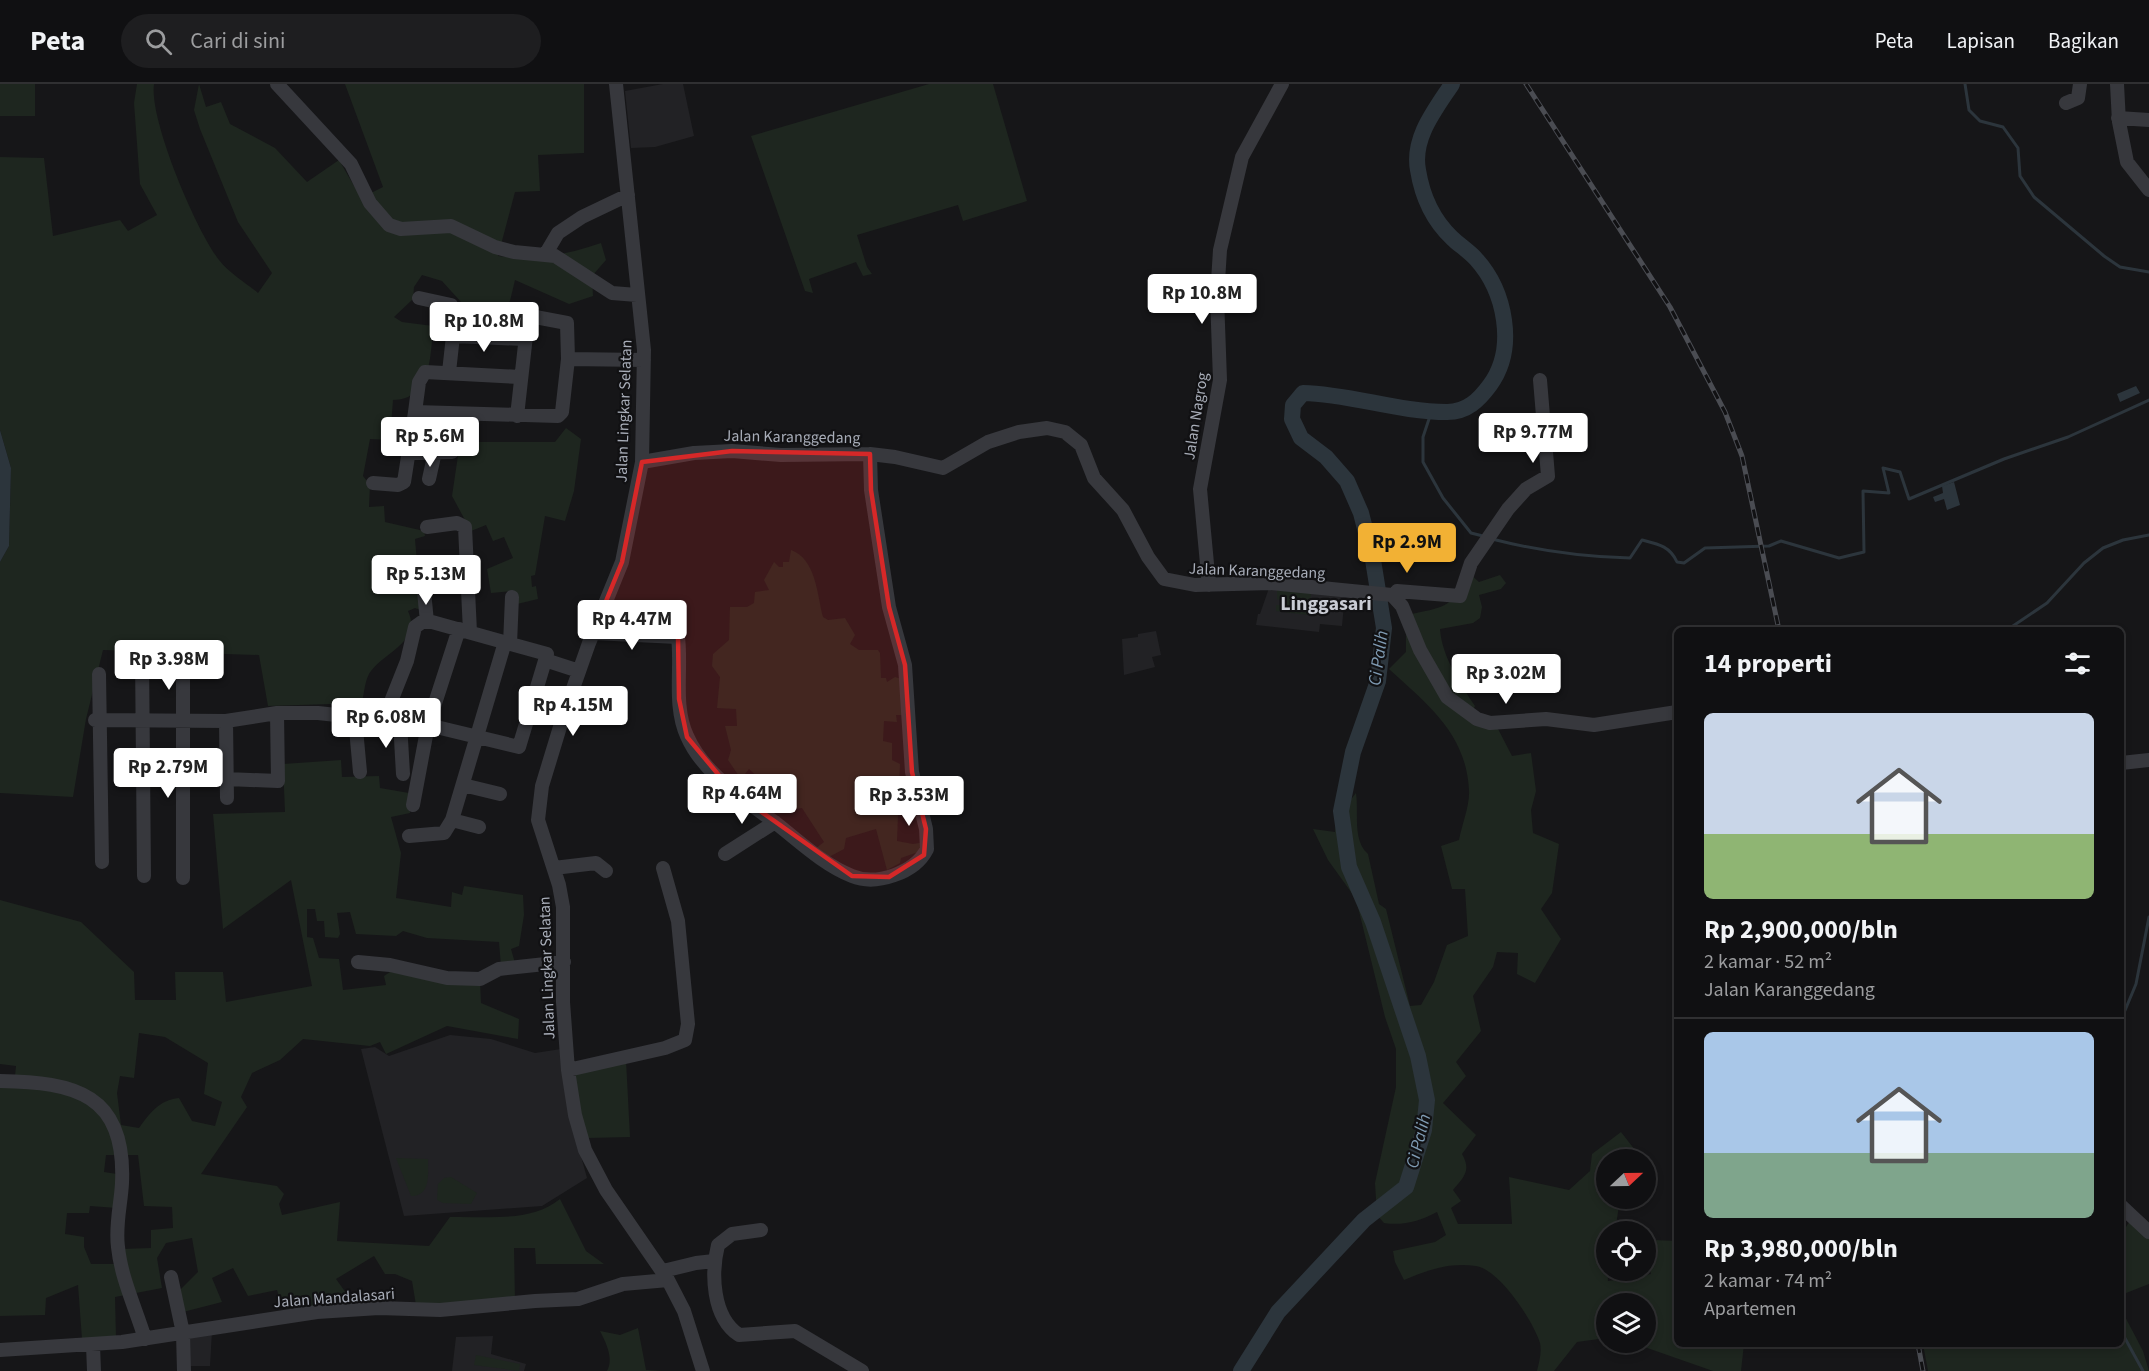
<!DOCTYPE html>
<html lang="id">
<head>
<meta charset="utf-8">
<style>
  :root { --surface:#101012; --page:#1e1e20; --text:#f1f3f6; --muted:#9c9d9f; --line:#303032; --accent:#f2b134 }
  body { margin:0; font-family:"Source Sans 3",sans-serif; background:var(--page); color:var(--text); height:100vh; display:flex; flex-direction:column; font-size:22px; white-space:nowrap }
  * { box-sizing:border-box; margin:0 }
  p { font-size:20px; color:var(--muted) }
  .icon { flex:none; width:33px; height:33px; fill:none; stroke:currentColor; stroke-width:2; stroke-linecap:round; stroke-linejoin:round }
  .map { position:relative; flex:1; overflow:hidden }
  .drawer { position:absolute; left:1674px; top:543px; width:450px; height:720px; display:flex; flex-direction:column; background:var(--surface); border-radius:9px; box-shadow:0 3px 9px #0003,0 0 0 2px var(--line) }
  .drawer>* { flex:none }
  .needle { width:39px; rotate:68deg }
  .fabs { position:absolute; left:1596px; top:1065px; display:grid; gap:12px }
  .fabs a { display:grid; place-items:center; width:60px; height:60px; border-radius:50%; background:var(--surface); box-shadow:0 3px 9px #0003,0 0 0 2px var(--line); font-size:30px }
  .price { position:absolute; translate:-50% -51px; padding:0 14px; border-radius:6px; background:#fff; color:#222; font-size:20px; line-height:39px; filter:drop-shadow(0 2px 3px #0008) }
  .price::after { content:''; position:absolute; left:50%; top:36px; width:18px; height:14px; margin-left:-9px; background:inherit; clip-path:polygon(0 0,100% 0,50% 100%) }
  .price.active { background:var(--accent); color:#111 }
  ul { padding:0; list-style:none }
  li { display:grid; align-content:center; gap:12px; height:318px; padding:0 30px }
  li+li { border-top:2px solid var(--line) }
  li span { display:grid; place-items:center; height:186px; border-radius:9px; color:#555 }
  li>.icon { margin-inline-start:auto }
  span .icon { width:108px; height:108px; fill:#fffc; stroke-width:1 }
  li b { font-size:26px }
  h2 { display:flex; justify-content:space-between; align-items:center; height:72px; padding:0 30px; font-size:26px }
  header { display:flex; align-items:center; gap:36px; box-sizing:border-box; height:84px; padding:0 30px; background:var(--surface); border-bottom:2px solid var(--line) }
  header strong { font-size:28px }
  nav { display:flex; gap:33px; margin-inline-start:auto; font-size:21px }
  .search { width:420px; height:54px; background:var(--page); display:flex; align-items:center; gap:15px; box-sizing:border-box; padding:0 21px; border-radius:33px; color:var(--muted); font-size:22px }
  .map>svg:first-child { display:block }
  .built { fill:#222225 }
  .green { fill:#1e261f; fill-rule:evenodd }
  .water { fill:#2c353c }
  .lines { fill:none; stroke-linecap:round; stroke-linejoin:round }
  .stream { stroke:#2c353c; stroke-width:3 }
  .river { stroke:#2c353c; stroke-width:16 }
  .minor { stroke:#37383d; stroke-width:14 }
  .rail-casing { stroke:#4a4c52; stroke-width:5 }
  .rail { stroke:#111113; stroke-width:3; stroke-dasharray:9; stroke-linecap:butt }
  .marked { fill:#d62828; fill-opacity:0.2; stroke:#d62828; stroke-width:4.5; stroke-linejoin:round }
  .labels { text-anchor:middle; stroke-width:4.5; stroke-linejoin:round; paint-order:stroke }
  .street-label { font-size:16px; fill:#a8adb8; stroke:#111113 }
  .water-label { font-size:18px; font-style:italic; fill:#7f9bb3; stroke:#111113 }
  .quarter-label { font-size:20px; font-weight:bold; fill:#c9ccd4; stroke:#111113 }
</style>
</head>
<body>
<header>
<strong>Peta</strong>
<div class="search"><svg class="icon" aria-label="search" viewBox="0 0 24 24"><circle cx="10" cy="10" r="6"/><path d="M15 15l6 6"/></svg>Cari di sini</div>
<nav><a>Peta</a><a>Lapisan</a><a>Bagikan</a></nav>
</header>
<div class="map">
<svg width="2149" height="1287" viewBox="0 0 2149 1287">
  <rect width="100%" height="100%" fill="#161618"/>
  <path class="built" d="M663 0H683L694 52 655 63 631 64 625 7Z
    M1269 504 1345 510 1342 542 1320 540 1319 548 1256 541 1258 530H1260Z
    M1156 547 1161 571 1152 573 1155 583 1124 591 1122 555 1138 553V550Z
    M450 951 491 955 535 969 561 965 576 1054 587 1094 542 1122 404 1132 361 965 375 963 389 972Z
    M212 1247 210 1282H186L188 1252Z
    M493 1252 491 1270 526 1280 524 1287H452L456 1253Z"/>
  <path class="green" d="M0 0H35V32H0Z
    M137 0H154C149 36 196 146 219 176 229 189 246 199 258 209L272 189 238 138 200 45 194 26 199 0 206 23 221 18 230 40 275 64 307 98 339 76 361 114 383 103 345 0H584V69L538 71 540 107 515 108 498 172C534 177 566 171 601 159L606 176 592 192 593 212 569 220 515 196 510 217 498 231 461 218 442 197 422 191 414 203 413 215 394 233 402 238 433 242C431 270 431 316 393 316L390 356 370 355 363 392 370 401 369 423 384 422 385 438 424 447 425 452 415 455 421 526 415 524 408 527C422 557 385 568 371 587 365 594 364 610 362 619L268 622 259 571 103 566 86 635 73 713 0 709V478L9 462 11 384 0 346V73L44 74 53 152 120 136 128 147 157 131 140 100 134 19Z
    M929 0H993L1027 117 963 137 958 121 857 151 867 183 872 190 863 192 856 178 809 195 813 209 805 207 751 52Z
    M566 344 581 355 574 407 565 437 545 432 535 491 531 492 532 503 536 502 538 515 517 520 513 507 491 509 487 485 513 474 504 453 493 457 486 441 471 447 452 412 460 358H555Z
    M791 466C816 475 817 510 823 533L828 536 845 534 855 551 850 560 859 566H878L880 569 881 594H886L887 598 895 593 905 596 906 631H896L897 638 884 637 883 657 892 659V676L900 680 897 757 913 760 925 758 924 766 901 774 900 779 887 786 876 745 846 754 844 765 827 774 815 765 824 758 802 724 795 725 777 700 770 705 749 685 741 695 728 676 731 666 725 642H737L736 625 717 624 720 593 712 582 713 570 729 556 730 523H747L754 519 755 508 769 506 764 496 774 478 779 483H783V478H789Z
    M1469 489 1479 498 1500 491 1506 499 1501 505 1479 511 1482 523 1480 534 1473 539 1440 545C1442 573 1460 599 1475 622L1469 633 1497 643 1512 672 1531 669 1536 707 1531 726 1533 749 1559 760 1552 809 1541 825 1561 855 1535 899 1517 890 1518 869 1497 868 1493 883 1473 912 1481 947 1456 978 1466 992 1443 1019 1476 1051 1462 1070C1471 1086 1465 1092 1453 1106L1461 1117 1451 1124 1458 1140H1512L1509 1093 1569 1106 1590 1087 1592 1070 1621 1048 1635 1066 1630 1075 1606 1076V1114L1615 1115 1619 1122 1615 1147 1606 1148 1608 1197 1651 1190C1647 1176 1642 1168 1653 1156L1677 1157V1260H1744L1741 1287H1713L1633 1259 1646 1258V1220H1606V1254L1577 1258 1554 1287H1537C1539 1278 1542 1269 1540 1259 1533 1237 1500 1186 1476 1182 1449 1178 1428 1186 1404 1196L1395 1178 1393 1167 1435 1158 1446 1151 1437 1128C1420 1137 1403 1142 1384 1139L1377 1131 1375 1099 1396 1003V965L1385 933 1356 815 1328 776 1313 745 1335 748 1336 734 1356 709C1359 729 1352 756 1368 770L1379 820 1386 825 1410 922 1421 921 1434 898 1447 861 1468 852 1465 805H1452L1441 762 1459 756C1462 740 1470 721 1469 706 1466 649 1427 620 1389 585L1406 568V542L1412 530C1449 522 1451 523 1469 489Z
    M1277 504 1311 507 1310 529 1307 531 1276 527V521H1280V516L1277 515Z
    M341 676 342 693 379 692 380 704 409 709 410 729 391 733 401 769 396 814 451 823 452 808 462 811 464 802 523 811 524 831 519 862 511 865 515 879 501 882 499 858 427 854 403 847 396 852 356 850 350 828 337 829 340 850 338 854 325 853 324 837H317L315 825H307V853L313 854 319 874 339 875 343 906 386 901 384 892 390 888 480 897 481 919 519 935 518 955 447 942 386 970 380 958 370 962 303 955 280 976 252 989 241 1013 247 1023 201 1090 277 1102 284 1110 279 1120 282 1131 340 1118 337 1157 429 1162 450 1133C486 1132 531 1139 560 1115L586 1167 604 1180H536L535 1164H514L515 1217 416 1221 412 1197 395 1190H385L374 1172 336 1195 354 1220 283 1225 277 1206 248 1212 233 1184 212 1194 222 1218 183 1228 180 1206 198 1188 192 1154 166 1159 157 1174 162 1204 115 1213 116 1254 82 1255 78 1201 46 1214 45 1231 0 1232V1002H14L16 982 0 980V816L81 838 134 888 135 916H176L175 888H223L226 918 312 902 291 796 223 845 213 730 285 728 283 680ZM139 949 165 953 208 979 204 1010 222 1018 215 1042 192 1037 179 1014C159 1016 150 1029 139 1044L121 1041 117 1009 120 992 134 994ZM106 1071H138L144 1122 172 1123 173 1144 151 1146V1164L122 1165 124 1180H91L84 1163V1153L65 1150 67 1129H89L90 1122 117 1124V1090L104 1088Z
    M626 976 630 1053 588 1054 583 1049 575 989Z
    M396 1074 428 1075C428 1090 431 1112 411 1112Z
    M451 1093 477 1109 471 1120 443 1119 437 1116 438 1100 444 1094Z
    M2131 1135 2149 1153V1200L2121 1211V1151Z
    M2121 1225 2143 1267 2149 1287H1928L1923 1260H2121Z
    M638 1244 646 1286 662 1287H607C614 1274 606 1259 600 1247L620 1251Z
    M476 1271 520 1280 519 1287 474 1281Z"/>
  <path class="water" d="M2136 302 2140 309 2120 318 2117 310Z
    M0 346 11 384 9 462 0 478Z
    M1954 398 1960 421 1947 426 1944 415 1935 418 1933 413 1943 409 1942 402Z"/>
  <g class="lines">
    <path class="stream" d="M1965 0 1969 26 1980 37 2003 43 2018 64 2020 92 2034 113 2104 172 2120 183 2149 188
      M1432 326 1423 353V378L1443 414 1471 449 1483 452
      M1492 455C1539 467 1582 473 1630 474L1642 456C1658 460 1670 462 1677 478L1684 479 1705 464 1769 462 1781 457 1839 474 1864 468 1863 407 1889 409 1883 384 1900 388 1909 415 2004 375 2068 353 2149 316
      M2007 546 2047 519 2084 479 2103 464 2123 456 2149 451
      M2121 936 2136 900 2149 833
      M2121 1247 2143 1287"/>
    <path class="river" d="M1241 1287 1278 1228 1364 1136 1406 1103 1424 1046 1427 1016 1418 972 1373 838 1349 783 1341 727 1353 668 1378 597 1384 544 1373 476 1361 429 1347 397 1326 373 1301 354 1292 335 1293 321 1303 309C1351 310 1398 328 1447 328 1467 328 1479 316 1490 301 1517 264 1505 207 1476 175 1469 167 1459 161 1452 154 1433 136 1422 111 1418 86 1412 54 1435 26 1452 0"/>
    <path class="minor" d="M277 0 351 80 370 119 389 141 401 145 451 142 495 163 514 168 545 171 558 149 582 133 628 111
      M616 0 644 266 642 378 622 478 589 559 563 633 542 702 538 736 559 801 563 823V918L568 986 575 1031 585 1066 606 1106 668 1196 684 1227 703 1287
      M2117 0 2119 38 2127 78 2149 106
      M2066 19 2078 14 2080 0
      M2118 34 2149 36
      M545 171 555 172 612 209 637 211
      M419 214 451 221 452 253
      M449 288 453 252 525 255
      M415 328 419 298 425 288 520 293
      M517 332 527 243 530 232 567 239 568 275
      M408 369 452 368
      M642 378 694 369 732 367 781 371 870 370 895 373 943 384 988 358 1019 348 1047 344 1065 348 1081 361 1094 394 1123 426 1148 473 1164 495 1195 501 1271 499 1392 511 1402 522 1420 566 1447 613 1477 635 1490 639 1546 635 1594 641 1677 628
      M429 395 435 368
      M373 399 398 401 404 398 415 328 558 332 562 328 568 275 644 276
      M427 443 457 439 465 443 470 548
      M422 482 468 478
      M1209 501 1200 405 1220 296 1217 213 1220 166 1242 73 1282 0
      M424 507 427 538
      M1396 513 1397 507 1460 512 1471 479 1508 425 1526 405 1548 392 1540 296
      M593 549 678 553C682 585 673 621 687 652 704 691 745 715 777 740 800 758 824 781 852 792 876 802 915 789 927 765L926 745 912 688 905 581 889 523 871 406 870 370
      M510 560 512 513
      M142 571 144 792
      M545 576 579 587
      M99 590 102 778
      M355 634 360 688
      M95 636 226 637 277 629H318L428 641 519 663 547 570 432 538H422L415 543 407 577 384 635
      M226 637 227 714
      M400 638 403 690
      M2121 679 2149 676
      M227 695 278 697 277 629
      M463 701 500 710
      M413 721 428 641 459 545
      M452 736 479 743
      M409 752 444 749 452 736 505 558
      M725 770 775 738
      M554 784 596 779 606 787
      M183 794V577
      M358 878 390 881 447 894 480 895 499 885 564 878
      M568 986 665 964 685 956 688 940 678 837 663 784
      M0 997C75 998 126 1010 122 1099 121 1120 115 1141 118 1163 121 1194 136 1225 145 1255
      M2121 1122 2149 1148
      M761 1146 732 1150 718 1161C711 1189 712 1233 739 1251L795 1247 862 1287
      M663 1187 696 1179 714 1177
      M171 1193 183 1249 184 1287
      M93 1261 94 1287
      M0 1266 122 1258 317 1228 379 1224 440 1226 535 1217 578 1215 623 1200 668 1196"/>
    <defs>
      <path id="rail" d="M1526 0 1670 223 1725 328 1742 372 1779 546
        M1918 1260 1923 1287"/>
    </defs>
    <use href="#rail" class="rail-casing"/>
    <use href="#rail" class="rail"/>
  </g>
  <path class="marked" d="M732 367 870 370 871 406 889 523 905 581 912 688 926 745 924 771 889 793 852 792 732 707 687 653 679 615 678 552 593 549 622 478 642 378Z"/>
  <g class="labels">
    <g class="street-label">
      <text transform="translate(623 327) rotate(-88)" y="6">Jalan Lingkar Selatan</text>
      <text transform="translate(1195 332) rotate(-81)" y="6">Jalan Nagrog</text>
      <text transform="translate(792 352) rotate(1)" y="6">Jalan Karanggedang</text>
      <text transform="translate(1257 486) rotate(2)" y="6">Jalan Karanggedang</text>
      <text transform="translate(546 884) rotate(-92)" y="6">Jalan Lingkar Selatan</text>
      <text transform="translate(334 1213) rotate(-4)" y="6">Jalan Mandalasari</text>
    </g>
    <g class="water-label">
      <text transform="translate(1378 574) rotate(-82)" y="6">Ci Palih</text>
      <text transform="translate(1418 1057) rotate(-76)" y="6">Ci Palih</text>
    </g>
    <g class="quarter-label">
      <text x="1326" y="526">Linggasari</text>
    </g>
  </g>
</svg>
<div class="fabs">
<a><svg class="needle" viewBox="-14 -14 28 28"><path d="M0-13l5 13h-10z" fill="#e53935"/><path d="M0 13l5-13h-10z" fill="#9c9d9f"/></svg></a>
<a><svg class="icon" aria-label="locate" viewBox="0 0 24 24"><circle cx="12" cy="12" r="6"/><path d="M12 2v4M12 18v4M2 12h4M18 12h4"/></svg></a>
<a><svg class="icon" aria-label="layers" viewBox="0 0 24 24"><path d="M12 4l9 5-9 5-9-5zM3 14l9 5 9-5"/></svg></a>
</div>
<b class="price" style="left:1202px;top:241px">Rp 10.8M</b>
<b class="price" style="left:484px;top:269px">Rp 10.8M</b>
<b class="price" style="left:1533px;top:380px">Rp 9.77M</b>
<b class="price" style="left:430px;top:384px">Rp 5.6M</b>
<b class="price active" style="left:1407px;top:490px">Rp 2.9M</b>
<b class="price" style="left:426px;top:522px">Rp 5.13M</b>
<b class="price" style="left:632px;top:567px">Rp 4.47M</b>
<b class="price" style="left:169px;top:607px">Rp 3.98M</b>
<b class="price" style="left:1506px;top:621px">Rp 3.02M</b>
<b class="price" style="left:573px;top:653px">Rp 4.15M</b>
<b class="price" style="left:386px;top:665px">Rp 6.08M</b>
<b class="price" style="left:168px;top:715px">Rp 2.79M</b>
<b class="price" style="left:742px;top:741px">Rp 4.64M</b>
<b class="price" style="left:909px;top:743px">Rp 3.53M</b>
<section class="drawer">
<h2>14 properti<svg class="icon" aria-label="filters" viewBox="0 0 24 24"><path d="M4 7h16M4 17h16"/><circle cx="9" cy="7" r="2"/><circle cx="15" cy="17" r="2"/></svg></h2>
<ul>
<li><span style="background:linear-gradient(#c9d6e8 65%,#8fb573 0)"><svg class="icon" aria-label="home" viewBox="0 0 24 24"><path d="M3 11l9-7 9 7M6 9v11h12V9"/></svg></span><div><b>Rp 2,900,000/bln</b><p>2 kamar · 52 m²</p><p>Jalan Karanggedang</p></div></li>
<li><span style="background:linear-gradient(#a9c7e8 65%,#7fa58c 0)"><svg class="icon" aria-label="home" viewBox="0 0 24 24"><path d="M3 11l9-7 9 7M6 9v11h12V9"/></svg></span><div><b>Rp 3,980,000/bln</b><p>2 kamar · 74 m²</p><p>Apartemen</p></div></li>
</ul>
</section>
</div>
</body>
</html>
